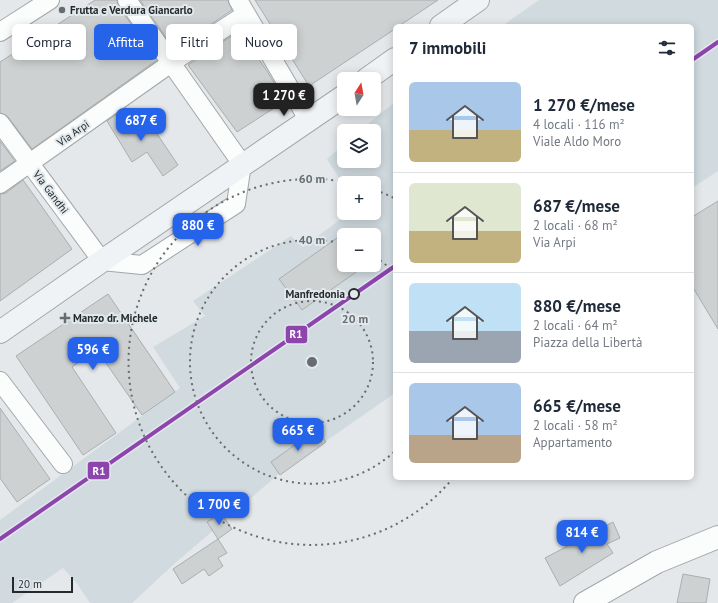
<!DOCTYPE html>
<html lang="it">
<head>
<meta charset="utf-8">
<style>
  :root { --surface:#fff; --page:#f6f6f7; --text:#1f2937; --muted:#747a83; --line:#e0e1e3; --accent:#2563eb }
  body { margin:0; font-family:"PT Sans",sans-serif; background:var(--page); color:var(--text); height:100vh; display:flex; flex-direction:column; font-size:15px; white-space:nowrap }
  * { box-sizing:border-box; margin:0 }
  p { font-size:13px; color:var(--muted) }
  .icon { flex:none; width:22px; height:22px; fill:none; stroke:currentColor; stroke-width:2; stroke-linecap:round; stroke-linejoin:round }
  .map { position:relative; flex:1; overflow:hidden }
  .details { position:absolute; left:393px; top:24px; width:301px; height:456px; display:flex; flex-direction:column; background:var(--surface); border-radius:6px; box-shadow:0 2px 10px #0003 }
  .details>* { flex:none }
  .banner { position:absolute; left:12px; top:24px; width:321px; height:36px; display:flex; gap:8px }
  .needle { width:26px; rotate:11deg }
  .tools { position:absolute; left:337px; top:72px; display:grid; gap:8px }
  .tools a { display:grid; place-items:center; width:44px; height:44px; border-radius:6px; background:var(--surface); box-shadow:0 2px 10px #0003; font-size:20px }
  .scale { position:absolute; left:12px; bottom:10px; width:61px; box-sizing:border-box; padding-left:4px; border:2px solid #26292b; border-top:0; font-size:11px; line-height:14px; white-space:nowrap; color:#26292b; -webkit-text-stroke:3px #e1e9ed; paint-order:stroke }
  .price { position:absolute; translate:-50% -34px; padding:0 9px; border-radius:8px; background:var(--accent); color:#fff; font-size:13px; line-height:26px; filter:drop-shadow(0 1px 2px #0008) }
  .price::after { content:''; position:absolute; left:50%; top:24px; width:12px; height:9px; margin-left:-6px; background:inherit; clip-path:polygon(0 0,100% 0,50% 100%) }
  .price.active { background:#222; color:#fff }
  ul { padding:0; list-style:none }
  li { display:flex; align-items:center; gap:12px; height:100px; padding:0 16px }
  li+li { border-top:1px solid var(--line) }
  li span { display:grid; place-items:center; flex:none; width:112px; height:80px; border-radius:6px; color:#555 }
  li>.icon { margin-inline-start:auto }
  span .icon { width:48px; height:48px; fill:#fffc; stroke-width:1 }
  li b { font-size:17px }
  h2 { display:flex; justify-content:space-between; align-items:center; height:48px; padding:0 16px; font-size:17px }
  .pill { padding:0 14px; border-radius:6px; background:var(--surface); box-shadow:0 2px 10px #0003; font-size:14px; line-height:36px }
  .pill.active { background:var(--accent); color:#fff }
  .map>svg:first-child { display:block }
  .built { fill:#d0dadf; fill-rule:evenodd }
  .building { fill:#cdd1d2; stroke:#aaaeaf }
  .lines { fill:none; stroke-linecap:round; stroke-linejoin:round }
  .minor-casing { stroke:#a3a7a8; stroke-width:20 }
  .tertiary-casing { stroke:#a3a7a8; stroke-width:24 }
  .secondary-casing { stroke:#a3a7a8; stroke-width:24 }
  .minor { stroke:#fbfcfc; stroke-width:18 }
  .tertiary { stroke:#fbfcfc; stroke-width:22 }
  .secondary { stroke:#f0f3f6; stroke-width:22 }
  .rail { stroke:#cacccc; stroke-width:3; stroke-dasharray:5 5; stroke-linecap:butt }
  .rail-1-casing { stroke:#e1e9ed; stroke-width:7 }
  .rail-1 { stroke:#8e44ad; stroke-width:4 }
  .ring { fill:none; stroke:#686c6e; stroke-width:2; stroke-dasharray:2 4 }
  .poi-dot { fill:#686c6e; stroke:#e1e9ed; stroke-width:1.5 }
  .stop-dot { fill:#e1e9ed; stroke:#26292b; stroke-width:2 }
  .labels { text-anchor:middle; stroke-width:4; stroke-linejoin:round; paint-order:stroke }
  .poi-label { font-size:11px; font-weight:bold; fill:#26292b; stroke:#e1e9ed; text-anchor:start }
  .street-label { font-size:11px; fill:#26292b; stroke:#e1e9ed }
  .stop-label { font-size:11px; font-weight:bold; fill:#26292b; stroke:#e1e9ed; text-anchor:end }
  .centre { fill:#686c6e; stroke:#e1e9ed; stroke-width:2 }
  .ring-label { font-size:12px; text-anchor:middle; font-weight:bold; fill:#686c6e; stroke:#e1e9ed; stroke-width:4; stroke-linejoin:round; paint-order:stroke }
  .line-badge { stroke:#e1e9ed; stroke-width:1.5 }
  .badge-label { font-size:11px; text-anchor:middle; font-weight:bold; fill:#fff }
</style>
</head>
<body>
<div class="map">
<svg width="718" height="603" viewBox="0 0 718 603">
  <rect width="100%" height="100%" fill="#e4e8ea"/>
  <path class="built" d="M539 0H718V171L692 188V26H502Z
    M395 102V393L280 473 173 565 132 603H90L78 585 63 568 12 603H0V520L180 388 153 347 205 316 193 301 291 236 303 247 349 213H374V183H344V186L327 159 344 144V161H374V131H359ZM344 235H374V265H344Z"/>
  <path class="building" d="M95 0H117L118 6 157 60 32 149 8 117 0 113V62Z
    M140 0H228L232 10 174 49Z
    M255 0H438L399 26H395V29L309 86Z
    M239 31 267 71 285 101 237 132 188 65Z
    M126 108 142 132 151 125 178 165 163 176 147 152 132 162 107 121Z
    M0 141 15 161 0 171Z
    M23 180 72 249 0 301V194L6 193Z
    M718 201V329L692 286V217Z
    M337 238 344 249V265H355L359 270 302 310 279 279Z
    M108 294 175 392 142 415 97 350 72 367 116 433 83 455 16 356Z
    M0 408 50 479 17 502 0 478Z
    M317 429 326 442 280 475 271 462Z
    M221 513 232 529 218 539 207 522Z
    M613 522 620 538 607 544 613 553 560 586 545 558Z
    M218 539 227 553 218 558 223 566 209 576 204 569 182 584 173 569Z
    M683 574 710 579 706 603H677Z"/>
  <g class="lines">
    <defs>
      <path id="minor" d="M238 0 309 121
        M0 32 50 0
        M0 123 102 261 142 265 236 204 242 164 127 0
        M0 184 171 63 246 14
        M0 381 63 464"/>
      <path id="tertiary" d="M585 603 657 562 718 537"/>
      <path id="secondary" d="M441 26 478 0
        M367 79 395 59
        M0 332 102 261 344 96"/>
    </defs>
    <use href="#minor" class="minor-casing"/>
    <use href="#tertiary" class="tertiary-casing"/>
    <use href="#secondary" class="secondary-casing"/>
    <use href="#minor" class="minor"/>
    <use href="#tertiary" class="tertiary"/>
    <use href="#secondary" class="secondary"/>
    <path class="rail" d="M692 60 718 42
      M341 304 395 266"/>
    <defs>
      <path id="rail-1" d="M692 60 718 42
        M0 539 395 266"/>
    </defs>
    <use href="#rail-1" class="rail-1-casing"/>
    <use href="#rail-1" class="rail-1"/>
  </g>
  <g class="ring">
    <circle cx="312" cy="362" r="61"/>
    <path d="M394 452A122 122 0 1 1 344 244M375 257A122 122 0 0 1 394 272"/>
    <path d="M453 478A183 183 0 1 1 350 183M375 190A183 183 0 0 1 394 198"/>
  </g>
  <g class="poi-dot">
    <circle cx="62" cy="10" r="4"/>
    <path d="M63 312h4v4h4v4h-4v4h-4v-4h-4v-4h4z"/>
  </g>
  <circle class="stop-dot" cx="354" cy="294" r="5"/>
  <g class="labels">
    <g class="poi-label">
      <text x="70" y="14">Frutta e Verdura Giancarlo</text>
      <text x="73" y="322">Manzo dr. Michele</text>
    </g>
    <g class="street-label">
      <text transform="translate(73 133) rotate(-35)" y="4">Via Arpi</text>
      <text transform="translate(51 192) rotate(53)" y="4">Via Gandhi</text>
    </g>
    <g class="stop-label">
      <text x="345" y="298">Manfredonia</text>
    </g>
  </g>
  <circle cx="312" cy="362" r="6" class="centre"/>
  <g class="ring-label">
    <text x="312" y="183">60 m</text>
    <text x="312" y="244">40 m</text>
    <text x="355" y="323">20 m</text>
  </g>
  <g class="line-badge">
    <rect x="285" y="325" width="23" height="19" rx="4" fill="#8e44ad"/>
    <rect x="87" y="461" width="23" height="19" rx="4" fill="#8e44ad"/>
  </g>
  <g class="badge-label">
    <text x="296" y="338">R1</text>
    <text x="99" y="475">R1</text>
  </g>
</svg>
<div class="tools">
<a><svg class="needle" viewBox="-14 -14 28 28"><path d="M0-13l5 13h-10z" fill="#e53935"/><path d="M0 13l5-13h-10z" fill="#747a83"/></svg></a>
<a><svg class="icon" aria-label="layers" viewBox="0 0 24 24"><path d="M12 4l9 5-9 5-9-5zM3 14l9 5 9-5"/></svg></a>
<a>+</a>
<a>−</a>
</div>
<div class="scale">20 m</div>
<b class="price active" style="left:284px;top:117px">1 270 €</b>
<b class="price" style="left:141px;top:142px">687 €</b>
<b class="price" style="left:198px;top:247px">880 €</b>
<b class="price" style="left:93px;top:371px">596 €</b>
<b class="price" style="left:298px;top:452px">665 €</b>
<b class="price" style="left:219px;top:526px">1 700 €</b>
<b class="price" style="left:582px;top:554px">814 €</b>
<div class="banner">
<a class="pill">Compra</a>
<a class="pill active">Affitta</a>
<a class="pill">Filtri</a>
<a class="pill">Nuovo</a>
</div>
<section class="details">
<h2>7 immobili<svg class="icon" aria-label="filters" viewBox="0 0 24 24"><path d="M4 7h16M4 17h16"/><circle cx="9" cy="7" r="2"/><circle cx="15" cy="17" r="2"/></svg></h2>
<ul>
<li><span style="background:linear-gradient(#a9c7e8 60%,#c2b280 0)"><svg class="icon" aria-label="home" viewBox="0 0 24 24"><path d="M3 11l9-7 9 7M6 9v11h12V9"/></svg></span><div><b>1 270 €/mese</b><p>4 locali · 116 m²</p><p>Viale Aldo Moro</p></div></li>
<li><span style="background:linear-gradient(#dfe7d0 60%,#c2b280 0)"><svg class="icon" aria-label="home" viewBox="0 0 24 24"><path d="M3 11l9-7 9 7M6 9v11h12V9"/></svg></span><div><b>687 €/mese</b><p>2 locali · 68 m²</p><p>Via Arpi</p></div></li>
<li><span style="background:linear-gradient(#bfe0f5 60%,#9aa5b1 0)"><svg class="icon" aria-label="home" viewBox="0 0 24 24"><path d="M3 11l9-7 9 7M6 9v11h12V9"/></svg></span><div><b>880 €/mese</b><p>2 locali · 64 m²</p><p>Piazza della Libertà</p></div></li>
<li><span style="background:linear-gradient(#a9c7e8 65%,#b9a48a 0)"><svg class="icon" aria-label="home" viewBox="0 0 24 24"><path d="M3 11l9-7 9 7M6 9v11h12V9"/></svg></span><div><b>665 €/mese</b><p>2 locali · 58 m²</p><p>Appartamento</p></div></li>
</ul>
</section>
</div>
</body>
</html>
